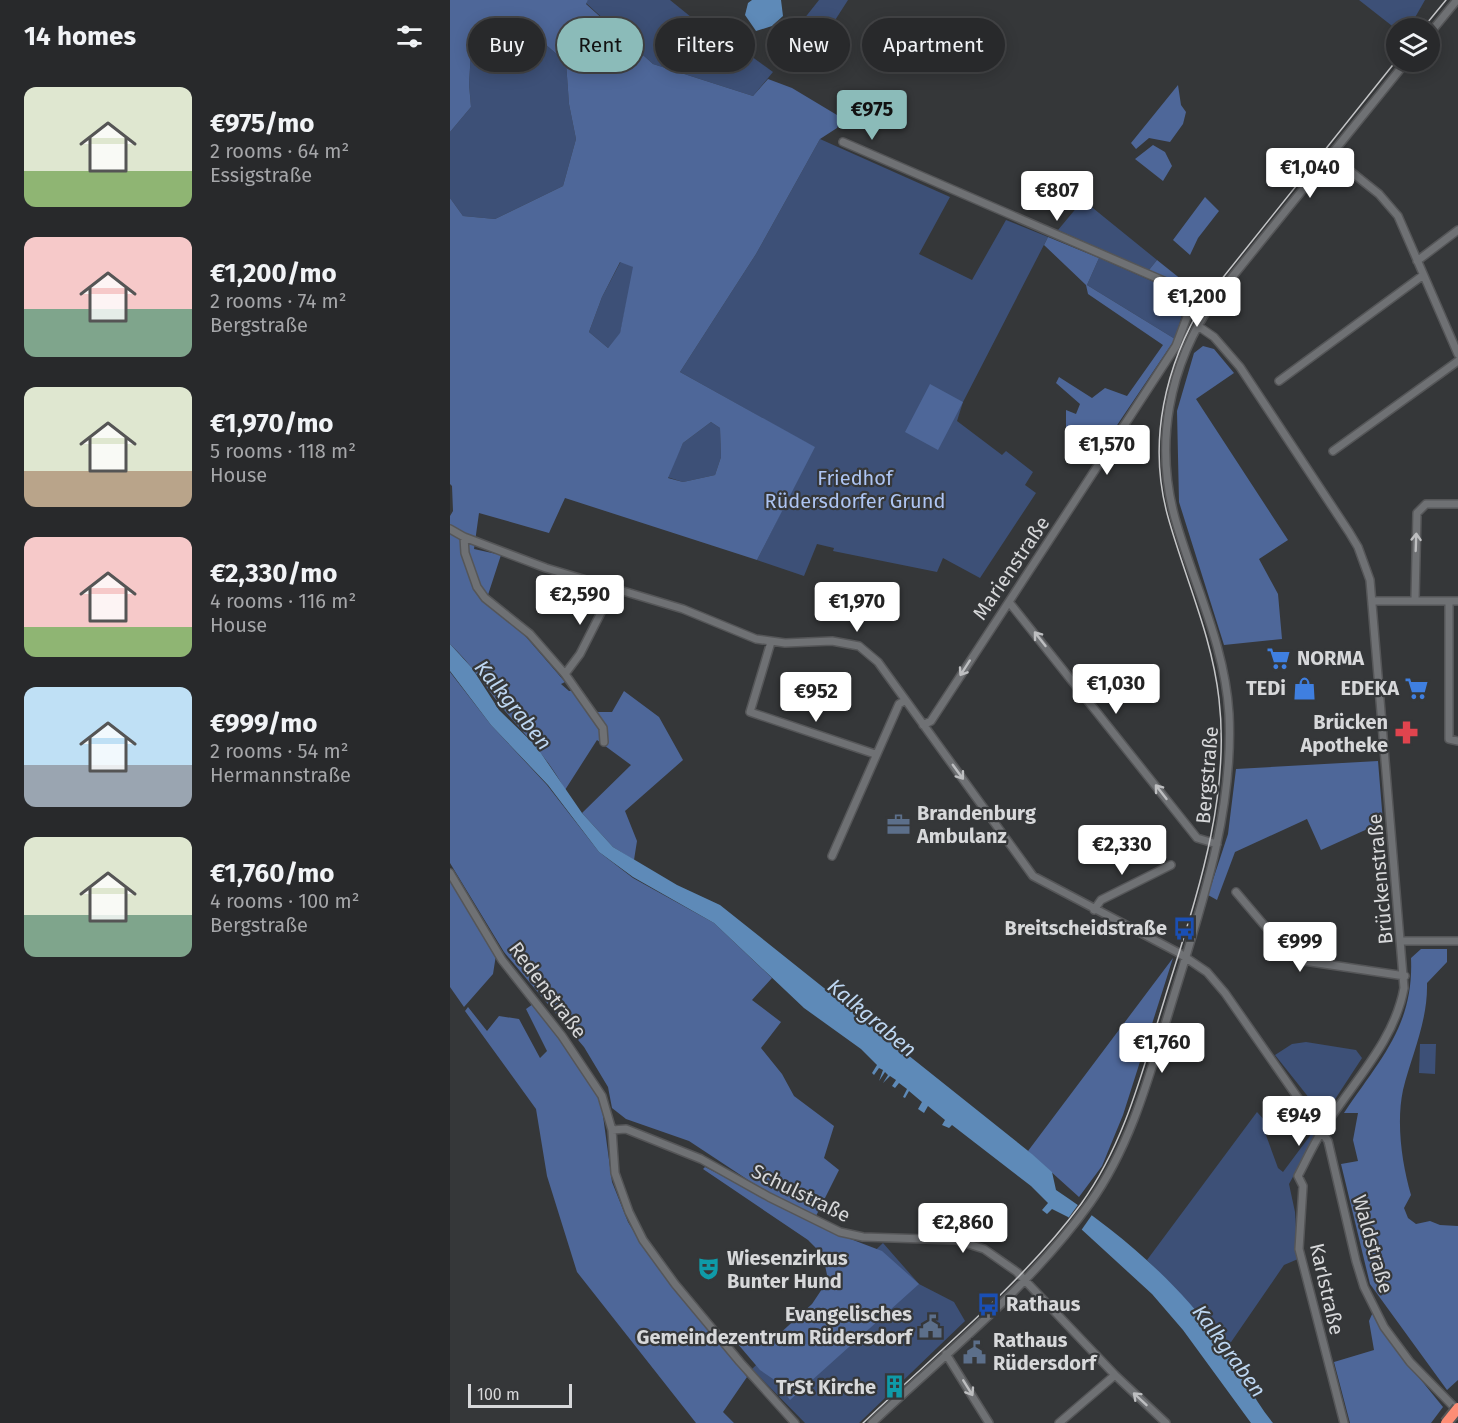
<!DOCTYPE html>
<html lang="en">
<head>
<meta charset="utf-8">
<style>
  :root { --surface:#28292b; --page:#303133; --text:#f1f3f6; --muted:#a5a6a9; --line:#444547; --accent:#8bbbb9 }
  body { margin:0; font-family:"Fira Sans",sans-serif; background:var(--page); color:var(--text); height:100vh; display:flex; flex-direction:column; font-size:22px; white-space:nowrap }
  * { box-sizing:border-box; margin:0 }
  p { font-size:20px; color:var(--muted) }
  .icon { flex:none; width:33px; height:33px; fill:none; stroke:currentColor; stroke-width:2; stroke-linecap:round; stroke-linejoin:round }
  .map { position:relative; flex:1; overflow:hidden }
  .sheet { display:flex; flex-direction:column; background:var(--surface); width:450px }
  .sheet>* { flex:none }
  .banner { position:absolute; left:18px; top:18px; width:570px; height:54px; display:flex; gap:12px }
  .buttons { position:absolute; left:936px; top:18px; display:grid; gap:12px }
  .buttons a { display:grid; place-items:center; width:54px; height:54px; border-radius:50%; background:var(--surface); box-shadow:0 3px 15px #0003,0 0 0 2px var(--line); font-size:30px }
  .scale { position:absolute; left:18px; bottom:15px; width:104px; box-sizing:border-box; padding-left:6px; border:3px solid #d7d8da; border-top:0; font-size:16px; line-height:21px; white-space:nowrap; color:#d7d8da; -webkit-text-stroke:4px #353739; paint-order:stroke }
  .price { position:absolute; translate:-50% -51px; padding:0 14px; border-radius:6px; background:#fff; color:#222; font-size:20px; line-height:39px; filter:drop-shadow(0 2px 3px #0008) }
  .price::after { content:''; position:absolute; left:50%; top:36px; width:18px; height:14px; margin-left:-9px; background:inherit; clip-path:polygon(0 0,100% 0,50% 100%) }
  .price.current { background:var(--accent); color:#111 }
  ul { padding:0; list-style:none }
  li { display:flex; align-items:center; gap:18px; height:150px; padding:0 24px }
  li span { display:grid; place-items:center; flex:none; width:168px; height:120px; border-radius:12px; color:#555 }
  li>.icon { margin-inline-start:auto }
  span .icon { width:72px; height:72px; fill:#fffc; stroke-width:1 }
  li b { font-size:26px }
  h2 { display:flex; justify-content:space-between; align-items:center; height:72px; padding:0 24px; font-size:26px }
  .chip { padding:0 21px; border-radius:27px; background:var(--surface); box-shadow:0 3px 15px #0003,0 0 0 2px var(--line); font-size:21px; line-height:54px }
  .chip.current { background:var(--accent); color:#111 }
  main { display:flex; flex:1; min-height:0 }
  .map>svg:first-child { display:block }
  .green { fill:#3d5077 }
  .forest { fill:#4e6799; fill-rule:evenodd }
  .water { fill:#5e8ab8 }
  .pier { fill:#353739 }
  .lines { fill:none; stroke-linecap:round; stroke-linejoin:round }
  .minor-casing { stroke:#555658; stroke-width:10 }
  .minor { stroke:#6f7174; stroke-width:7 }
  .tram { stroke:#c5c6c8; stroke-width:1.5 }
  .highway-bridge-casing { stroke:#555658; stroke-width:14; stroke-linecap:butt }
  .highway-bridge { stroke:#fd8d75; stroke-width:10 }
  .oneway { stroke:#bdbec0 }
  .labels { text-anchor:middle; stroke-width:4.5; stroke-linejoin:round; paint-order:stroke }
  .park-label { font-size:20px; fill:#aec5f3; stroke:#353739 }
  .street-label { font-size:20px; fill:#d7d8da; stroke:#353739 }
  .poi-label { font-size:20px; font-weight:bold; fill:#d7d8da; stroke:#353739; text-anchor:end }
  .water-label { font-size:21px; font-style:italic; fill:#bdd6f1; stroke:#353739 }
</style>
</head>
<body>
<main>
<section class="sheet">
<h2>14 homes<svg class="icon" aria-label="filters" viewBox="0 0 24 24"><path d="M4 7h16M4 17h16"/><circle cx="9" cy="7" r="2"/><circle cx="15" cy="17" r="2"/></svg></h2>
<ul>
<li><span style="background:linear-gradient(#dfe7d0 70%,#8fb573 0)"><svg class="icon" aria-label="home" viewBox="0 0 24 24"><path d="M3 11l9-7 9 7M6 9v11h12V9"/></svg></span><div><b>€975/mo</b><p>2 rooms · 64 m²</p><p>Essigstraße</p></div></li>
<li><span style="background:linear-gradient(#f6c9c9 60%,#7fa58c 0)"><svg class="icon" aria-label="home" viewBox="0 0 24 24"><path d="M3 11l9-7 9 7M6 9v11h12V9"/></svg></span><div><b>€1,200/mo</b><p>2 rooms · 74 m²</p><p>Bergstraße</p></div></li>
<li><span style="background:linear-gradient(#dfe7d0 70%,#b9a48a 0)"><svg class="icon" aria-label="home" viewBox="0 0 24 24"><path d="M3 11l9-7 9 7M6 9v11h12V9"/></svg></span><div><b>€1,970/mo</b><p>5 rooms · 118 m²</p><p>House</p></div></li>
<li><span style="background:linear-gradient(#f6c9c9 75%,#8fb573 0)"><svg class="icon" aria-label="home" viewBox="0 0 24 24"><path d="M3 11l9-7 9 7M6 9v11h12V9"/></svg></span><div><b>€2,330/mo</b><p>4 rooms · 116 m²</p><p>House</p></div></li>
<li><span style="background:linear-gradient(#bfe0f5 65%,#9aa5b1 0)"><svg class="icon" aria-label="home" viewBox="0 0 24 24"><path d="M3 11l9-7 9 7M6 9v11h12V9"/></svg></span><div><b>€999/mo</b><p>2 rooms · 54 m²</p><p>Hermannstraße</p></div></li>
<li><span style="background:linear-gradient(#dfe7d0 65%,#7fa58c 0)"><svg class="icon" aria-label="home" viewBox="0 0 24 24"><path d="M3 11l9-7 9 7M6 9v11h12V9"/></svg></span><div><b>€1,760/mo</b><p>4 rooms · 100 m²</p><p>Bergstraße</p></div></li>
</ul>
</section>
<div class="map">
<svg width="1008" height="1423" viewBox="0 0 1008 1423">
  <rect width="100%" height="100%" fill="#353739"/>
  <path class="green" d="M138 0H220L278 47 283 43 323 72 303 96 203 64 136 3Z
    M369 0H398L364 53 334 66 323 58Z
    M909 0H975L959 28 946 29Z
    M95 44 116 62 119 104 126 139 113 186 45 219 13 216 0 198V132L21 107 19 84 21 52Z
    M370 139 500 197 469 254 522 280 556 220 598 237 513 402 507 421 552 455 556 451 583 472 575 485 586 493 530 578 493 558 487 572 383 551 384 548 367 544 354 576 307 560 364 447 230 372 306 254Z
    M633 200 707 260 699 270 608 230Z
    M649 258 720 289 736 301 725 339 637 285Z
    M171 261 184 267 170 334 158 348 139 332 152 297Z
    M261 422 270 428 271 457 265 475 233 482 217 477 233 443Z
    M856 1042 906 1050 912 1058 876 1113H871L825 1055 842 1044Z
    M970 1044H986L985 1074 969 1073Z
    M807 1112 817 1123 813 1127 828 1168 833 1172 862 1133 865 1137 839 1184 845 1212 848 1259 834 1265 777 1348 754 1320 697 1260Z
    M433 1243 469 1284 504 1302 515 1321 409 1423H355L302 1369Z"/>
  <path class="forest" d="M0 0H138L136 4 203 64 303 96 318 79 342 88 392 118 387 128 370 139 306 254 230 372 365 447 307 560 115 498 99 533 29 513 24 549 51 555 36 601 64 623 115 682 111 684 119 691H125L138 712H162L174 691 209 717 233 760 175 811 187 841 184 860 163 847 132 813 181 765 147 740 115 790C98 757 73 733 50 705 32 682 21 664 0 644V516L3 511 2 486 0 484V198L13 216 45 219 113 186 126 139 119 104 116 62 95 44 54 47 21 52 19 84 21 107 0 132ZM170 262 183 267 170 333 158 348 139 332 152 297ZM261 422 270 428 271 457 265 475 233 482 218 478 233 443Z
    M728 85 731 105 736 112 733 124 720 142 699 138 686 149 681 143Z
    M703 145 715 152 722 166 713 181 685 159Z
    M755 197 769 211 748 238 740 255 723 240Z
    M598 237 649 258 637 285 725 339 649 452 616 427V410L626 414 630 404 606 383 609 377 642 398 655 388 677 396 713 345 638 294 636 285 594 245Z
    M707 260 747 292 699 270Z
    M753 346 764 349 784 373 746 399 838 540 809 559 828 594 832 639 774 645 729 502 727 411 744 353Z
    M480 384 513 402 488 450 455 432Z
    M0 672 41 725 97 785 149 852 183 878 264 923 322 978 302 1000 331 1022 311 1048 332 1074 344 1096 384 1126 374 1158 389 1170 365 1218 321 1195 239 1141 176 1119 162 1108 158 1087 134 1047 54 952 0 863Z
    M928 761 933 822 871 850 857 819 785 852 767 900 758 895 778 834 786 769Z
    M0 876 46 955 43 974 14 1007 0 987Z
    M971 949H997V962L977 983C978 1021 962 1054 953 1090 946 1123 952 1164 961 1195L954 1208 958 1218 966 1224 980 1221 990 1225 1008 1226V1380L997 1390 920 1284 891 1164 908 1161 903 1140 908 1113H894C930 1059 964 1026 961 958Z
    M723 958 673 1115 652 1166 629 1197 578 1151Z
    M83 1004 130 1067 151 1101 162 1182 178 1222 197 1253 297 1377 273 1412 284 1423H246L127 1272 97 1176 86 1109 15 1011 18 1007 37 1031 49 1016 69 1019 90 1058 97 1051 76 1009Z
    M255 1167 390 1235 432 1251 469 1284 340 1400 326 1381 310 1370 281 1336 326 1337 362 1304 378 1280 373 1255 358 1240 253 1169Z
    M923 1312 941 1343 993 1407 981 1423H900L884 1362 924 1350 919 1321Z"/>
  <path class="water" d="M302 0H331L333 16 322 26 306 31 295 15 298 3Z
    M0 644 22 668 49 710 86 746 132 813 163 847 227 885 270 905 582 1154 602 1172 606 1190C667 1231 725 1279 768 1339 788 1366 802 1397 823 1423H801L733 1330 702 1294 618 1217 602 1209 597 1214 592 1210 598 1203 581 1186 502 1125 499 1128 492 1125 495 1120 478 1106 474 1113 468 1109 472 1102 459 1091 455 1098 453 1097 457 1089 449 1083 445 1088 442 1086 446 1080 440 1076 433 1083 438 1075 435 1072 429 1081 433 1070 429 1068 424 1075 422 1073 427 1065 411 1049 354 1008 264 923 183 877 149 852 98 785 41 725 0 671Z"/>
  <path class="pier" d="M630 1202 644 1212 630 1232 617 1220Z"/>
  <g class="lines">
    <defs>
      <path id="minor" d="M980 33 1007 0
        M393 142 723 285 756 311
        M880 155 929 194 948 216 1008 354
        M967 261 1008 230
        M748 326 764 337 790 367 899 532 908 547 920 580 954 988C944 1043 901 1084 872 1131 863 1145 856 1161 848 1176L853 1186 849 1249 894 1423
        M829 381 972 276
        M883 451 1008 361
        M0 529 14 537 96 568 233 609 306 639 335 643 382 641 409 646 428 662 583 876 729 953 757 972 775 993 878 1141 906 1261 914 1287 934 1327 960 1362 1008 1411
        M14 537 15 553 27 587 35 598 80 634 115 674 153 728 154 742
        M965 600 967 513 976 504H1008
        M922 601H1008
        M999 601V739L1008 741
        M559 602 747 838 767 844
        M321 642 300 712 425 754
        M115 674 130 654 163 589
        M473 725 481 721 726 346 743 301
        M382 856 449 704 454 701
        M0 873 52 960 112 1036 152 1096 162 1130 165 1173 179 1212 193 1240 225 1284 290 1362 345 1423
        M786 892 837 952 854 961 955 976
        M644 910 651 900 721 865
        M952 941H1008
        M162 1130 176 1129 251 1159 319 1197 390 1232 413 1237 506 1240 534 1249 567 1272 665 1375 716 1423
        M496 1354 539 1423
        M422 1423C496 1353 580 1287 640 1203 682 1144 700 1073 721 1005 750 910 784 814 779 714 775 647 746 589 727 525 703 446 718 365 766 297L956 62
        M609 1423 665 1375"/>
    </defs>
    <use href="#minor" class="minor-casing"/>
    <use href="#minor" class="minor"/>
    <path class="tram" d="M973 28 996 0
      M413 1423C485 1354 572 1284 631 1204 675 1143 692 1072 714 1001 744 903 781 803 769 699 762 636 735 578 718 517 697 442 715 365 755 300L946 61"/>
    <defs>
      <path id="highway-bridge" d="M996 1423 1008 1408"/>
    </defs>
    <use href="#highway-bridge" class="highway-bridge-casing"/>
    <use href="#highway-bridge" class="highway-bridge"/>
  </g>
  <defs><path id="oneway-shaft" d="M-6 0H5M1.5-3L5.5 0L1.5 3" fill="none" stroke-width="1.6" stroke-linecap="round" stroke-linejoin="round" transform="scale(1.5)"/></defs>
  <g class="oneway">
    <use href="#oneway-shaft" transform="translate(966 542) rotate(-88)"/>
    <use href="#oneway-shaft" transform="translate(590 639) rotate(-128)"/>
    <use href="#oneway-shaft" transform="translate(515 668) rotate(123)"/>
    <use href="#oneway-shaft" transform="translate(508 772) rotate(54)"/>
    <use href="#oneway-shaft" transform="translate(711 792) rotate(-128)"/>
    <use href="#oneway-shaft" transform="translate(518 1388) rotate(58)"/>
    <use href="#oneway-shaft" transform="translate(690 1399) rotate(-137)"/>
  </g>
  <defs>
    <symbol id="supermarket-bare" viewBox="-9 -9 18 18"><path d="M-6-5.5h2.5l.6 2H6L4.5 2H-2.5L-4.4-4H-6ZM-1.5 3.2a1.3 1.3 0 1 0 .1 0ZM3 3.2a1.3 1.3 0 1 0 .1 0Z" fill="#3f7fe0" stroke="#353739" stroke-width="2.5" paint-order="stroke"/></symbol>
    <symbol id="shop-bare" viewBox="-9 -9 18 18"><path d="M-5-2.5h2.3a2.7 3.5 0 0 1 5.4 0H5L5.5 6h-11ZM-1.5-2.5h3a1.5 2.3 0 0 0-3 0Z" fill="#3f7fe0" stroke="#353739" stroke-width="2.5" paint-order="stroke"/></symbol>
    <symbol id="pharmacy-bare" viewBox="-9 -9 18 18"><path d="M-2-6h4v4h4v4h-4v4h-4v-4h-4v-4h4Z" fill="#e0444e" stroke="#353739" stroke-width="2.5" paint-order="stroke"/></symbol>
    <symbol id="office-bare" viewBox="-9 -9 18 18"><path d="M-6-3h4V-5.5h4V-3h4V5H-6ZM-1-4.5V-3h2v-1.5ZM-6 0V1H6V0Z" fill="#5c6f8a" stroke="#353739" stroke-width="2.5" paint-order="stroke"/></symbol>
    <symbol id="bus-bare" viewBox="-9 -9 18 18"><path d="M-5-6H5V4H4V6H2V4H-2V6H-4V4H-5ZM-3.5-4V0h7V-4ZM-3.5 1.2v1.5H-2V1.2ZM2 1.2v1.5H3.5V1.2Z" fill="#1a4fb4" stroke="#353739" stroke-width="2.5" paint-order="stroke"/></symbol>
    <symbol id="theatre-bare" viewBox="-9 -9 18 18"><path d="M-5-5.5Q0-4 5-5.5V0Q5 5 0 6Q-5 5-5 0ZM-3.3-2.5H-1v1.5H-3.3ZM1-2.5H3.3v1.5H1ZM-2.8 1Q0 5.5 2.8 1Z" fill="#0f9aa8" stroke="#353739" stroke-width="2.5" paint-order="stroke"/></symbol>
    <symbol id="civic-bare" viewBox="-9 -9 18 18"><path d="M-.6-6.5H3V-4.5H.6V-3L4-1V1h2V6H-6V1h2V-1L-.6-3ZM-1.2 2.5V6h2.4V2.5Z" fill="#5c6f8a" stroke="#353739" stroke-width="2.5" paint-order="stroke"/></symbol>
    <symbol id="building-bare" viewBox="-9 -9 18 18"><path d="M-4-6H4V6H1V3H-1V6H-4ZM-2.5-4.3h1.7v1.8h-1.7ZM.8-4.3h1.7v1.8H.8ZM-2.5-1h1.7V.8h-1.7ZM.8-1h1.7V.8H.8Z" fill="#0f9aa8" stroke="#353739" stroke-width="2.5" paint-order="stroke"/></symbol>
  </defs>
  <g fill-rule="evenodd">
    <use href="#supermarket-bare" x="812" y="642" width="33" height="33"/>
    <use href="#shop-bare" x="838" y="672" width="33" height="33"/>
    <use href="#supermarket-bare" x="950" y="672" width="33" height="33"/>
    <use href="#pharmacy-bare" x="940" y="716" width="33" height="33"/>
    <use href="#office-bare" x="432" y="808" width="33" height="33"/>
    <use href="#bus-bare" x="718" y="912" width="33" height="33"/>
    <use href="#theatre-bare" x="242" y="1252" width="33" height="33"/>
    <use href="#bus-bare" x="522" y="1288" width="33" height="33"/>
    <use href="#civic-bare" x="464" y="1310" width="33" height="33"/>
    <use href="#civic-bare" x="508" y="1336" width="33" height="33"/>
    <use href="#building-bare" x="428" y="1370" width="33" height="33"/>
  </g>
  <g class="labels">
    <g class="park-label">
      <text x="405" y="485">Friedhof<tspan x="405" dy="23">Rüdersdorfer Grund</tspan></text>
    </g>
    <g class="street-label">
      <text transform="translate(561 568) rotate(-56)" y="7">Marienstraße</text>
      <text transform="translate(757 775) rotate(-85)" y="7">Bergstraße</text>
      <text transform="translate(930 879) rotate(-95)" y="7">Brückenstraße</text>
      <text transform="translate(98 990) rotate(53)" y="7">Redenstraße</text>
      <text transform="translate(351 1193) rotate(26)" y="7">Schulstraße</text>
      <text transform="translate(923 1244) rotate(74)" y="7">Waldstraße</text>
      <text transform="translate(877 1289) rotate(77)" y="7">Karlstraße</text>
    </g>
    <g class="poi-label">
      <text x="847" y="665" text-anchor="start">NORMA</text>
      <text x="836" y="695">TEDi</text>
      <text x="949" y="695">EDEKA</text>
      <text x="938" y="729">Brücken<tspan x="938" dy="23">Apotheke</tspan></text>
      <text x="467" y="820" text-anchor="start">Brandenburg<tspan x="467" dy="23">Ambulanz</tspan></text>
      <text x="717" y="935">Breitscheidstraße</text>
      <text x="277" y="1265" text-anchor="start">Wiesenzirkus<tspan x="277" dy="23">Bunter Hund</tspan></text>
      <text x="556" y="1311" text-anchor="start">Rathaus</text>
      <text x="462" y="1321">Evangelisches<tspan x="462" dy="23">Gemeindezentrum Rüdersdorf</tspan></text>
      <text x="543" y="1347" text-anchor="start">Rathaus<tspan x="543" dy="23">Rüdersdorf</tspan></text>
      <text x="426" y="1394">TrSt Kirche</text>
    </g>
    <g class="water-label">
      <text transform="translate(63 705) rotate(51)" y="7">Kalkgraben</text>
      <text transform="translate(422 1018) rotate(40)" y="7">Kalkgraben</text>
      <text transform="translate(779 1351) rotate(54)" y="7">Kalkgraben</text>
    </g>
  </g>
</svg>
<div class="buttons">
<a><svg class="icon" aria-label="layers" viewBox="0 0 24 24"><path d="M12 4l9 5-9 5-9-5zM3 14l9 5 9-5"/></svg></a>
</div>
<div class="scale">100 m</div>
<b class="price current" style="left:422px;top:141px">€975</b>
<b class="price" style="left:860px;top:199px">€1,040</b>
<b class="price" style="left:607px;top:222px">€807</b>
<b class="price" style="left:747px;top:328px">€1,200</b>
<b class="price" style="left:657px;top:476px">€1,570</b>
<b class="price" style="left:130px;top:626px">€2,590</b>
<b class="price" style="left:407px;top:633px">€1,970</b>
<b class="price" style="left:666px;top:715px">€1,030</b>
<b class="price" style="left:366px;top:723px">€952</b>
<b class="price" style="left:672px;top:876px">€2,330</b>
<b class="price" style="left:850px;top:973px">€999</b>
<b class="price" style="left:712px;top:1074px">€1,760</b>
<b class="price" style="left:849px;top:1147px">€949</b>
<b class="price" style="left:513px;top:1254px">€2,860</b>
<div class="banner">
<a class="chip">Buy</a>
<a class="chip current">Rent</a>
<a class="chip">Filters</a>
<a class="chip">New</a>
<a class="chip">Apartment</a>
</div>
</div>
</main>
</body>
</html>
